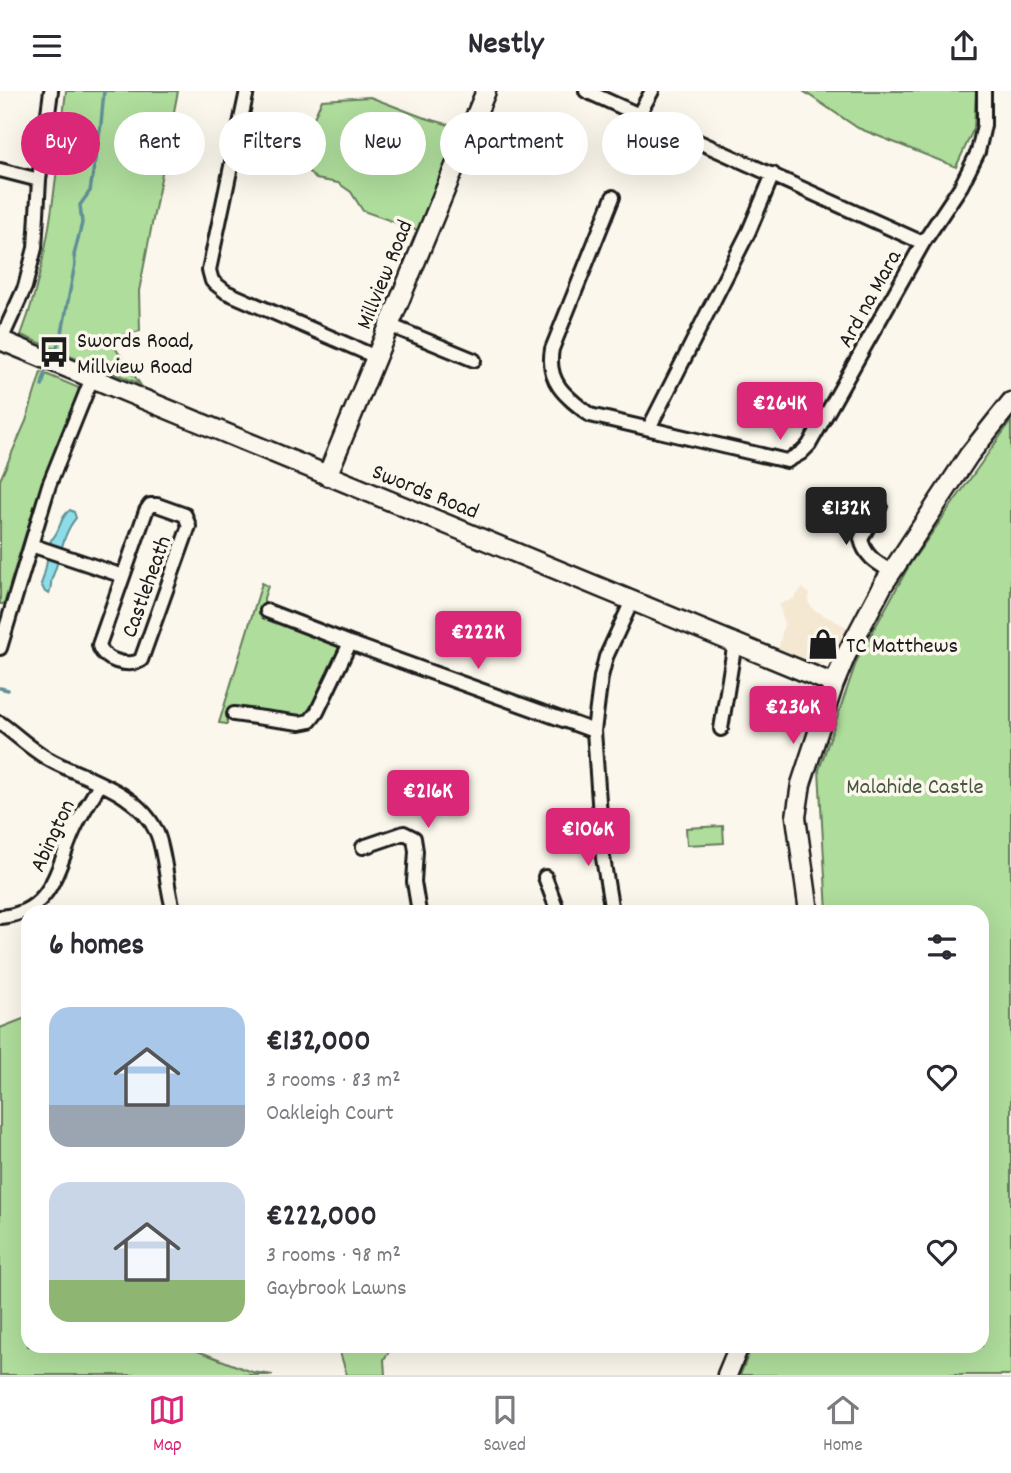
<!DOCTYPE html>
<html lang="en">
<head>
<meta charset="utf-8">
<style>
  :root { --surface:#fff; --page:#f7f7f7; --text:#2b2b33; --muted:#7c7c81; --line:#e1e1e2; --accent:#db2777 }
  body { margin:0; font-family:Dekko,sans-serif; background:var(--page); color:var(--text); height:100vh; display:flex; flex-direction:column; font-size:26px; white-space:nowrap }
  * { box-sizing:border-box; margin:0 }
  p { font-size:23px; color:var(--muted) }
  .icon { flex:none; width:38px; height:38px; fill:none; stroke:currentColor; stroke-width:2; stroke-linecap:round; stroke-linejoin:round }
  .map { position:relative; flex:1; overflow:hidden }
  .sheet { position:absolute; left:21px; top:814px; width:968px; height:448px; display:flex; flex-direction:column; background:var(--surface); border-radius:21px; box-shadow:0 7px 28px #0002 }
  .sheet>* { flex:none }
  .guide { position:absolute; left:21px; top:21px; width:970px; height:63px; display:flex; gap:14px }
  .price { position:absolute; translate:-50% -60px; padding:0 16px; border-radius:7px; background:var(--accent); color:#fff; font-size:23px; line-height:46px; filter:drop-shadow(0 2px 4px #0008) }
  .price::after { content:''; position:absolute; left:50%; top:42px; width:21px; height:16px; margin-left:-10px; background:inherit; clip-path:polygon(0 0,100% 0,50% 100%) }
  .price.selected { background:#222; color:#fff }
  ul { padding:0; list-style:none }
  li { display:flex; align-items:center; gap:21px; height:175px; padding:0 28px }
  li span { display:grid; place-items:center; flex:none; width:196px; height:140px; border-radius:21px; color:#555 }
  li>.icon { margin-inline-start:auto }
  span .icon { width:84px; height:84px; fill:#fffc; stroke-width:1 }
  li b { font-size:30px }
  h2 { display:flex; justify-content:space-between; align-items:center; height:84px; padding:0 28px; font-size:30px }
  .chip { padding:0 24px; border-radius:32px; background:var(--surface); box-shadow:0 7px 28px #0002; font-size:24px; line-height:63px }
  .chip.selected { background:var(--accent); color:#fff }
  header { display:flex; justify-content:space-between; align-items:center; height:91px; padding:0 28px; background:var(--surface); font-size:32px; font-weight:800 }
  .tab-bar { display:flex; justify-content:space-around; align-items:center; height:98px; border-top:2px solid var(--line); background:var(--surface); font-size:19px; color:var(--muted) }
  .tab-bar a { display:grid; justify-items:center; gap:4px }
  .tab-bar .selected { color:var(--accent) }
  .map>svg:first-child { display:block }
  .built { fill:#f5e8d3 }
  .green { fill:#afdd9c; stroke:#667c5c; stroke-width:2 }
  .water { fill:#8ddde8; stroke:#609096; stroke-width:2 }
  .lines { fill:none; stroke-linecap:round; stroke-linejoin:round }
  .stream { stroke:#609096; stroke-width:3.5 }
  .street-casing { stroke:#1c1c1c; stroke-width:18 }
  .secondary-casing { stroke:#1c1c1c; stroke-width:23 }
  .street { stroke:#fbf7ec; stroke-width:12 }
  .secondary { stroke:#fbf7ec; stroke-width:18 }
  .labels { text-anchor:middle; stroke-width:7; stroke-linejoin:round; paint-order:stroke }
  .street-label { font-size:23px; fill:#1c1c1c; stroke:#fbf7ec }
  .poi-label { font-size:23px; fill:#1c1c1c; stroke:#fbf7ec; text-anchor:start }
  .park-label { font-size:23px; fill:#485642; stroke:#fbf7ec }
</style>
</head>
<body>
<header><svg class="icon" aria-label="menu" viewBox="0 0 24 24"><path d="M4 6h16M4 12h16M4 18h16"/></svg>Nestly<svg class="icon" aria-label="share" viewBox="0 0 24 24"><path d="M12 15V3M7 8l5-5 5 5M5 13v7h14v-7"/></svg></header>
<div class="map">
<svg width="1011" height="1284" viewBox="0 0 1011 1284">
  <rect width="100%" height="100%" fill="#fbf7ec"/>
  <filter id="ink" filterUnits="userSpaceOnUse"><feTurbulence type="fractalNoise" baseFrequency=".0143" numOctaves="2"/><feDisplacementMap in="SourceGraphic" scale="14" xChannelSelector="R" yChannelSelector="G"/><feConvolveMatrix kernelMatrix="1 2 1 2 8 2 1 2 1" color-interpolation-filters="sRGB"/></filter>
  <g filter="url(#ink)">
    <path class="built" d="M802 497 810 503 808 511 814 519 849 537 835 566 825 572 812 576 777 566 784 532 779 513 793 508Z"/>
    <path class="green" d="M66 0H178L139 200 140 240 109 248 140 293 21 244C51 166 56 82 66 0Z
      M803 0H976L974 37 956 76 858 37Z
      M370 6 422 26 464 38 420 140 363 120 351 101 338 92 316 88 302 74 304 48 322 9Z
      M41 281 79 297 78 303 29 432 4 513H0V389L26 330Z
      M1011 330V1284H740L752 1255H982V821H827L819 679 857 569 910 473Z
      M262 492 268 495 264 507V522L343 553 311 622 304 627 230 619 227 625V633L219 632Z
      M723 735 724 752 687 754 686 737Z
      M28 926V1255H185L252 1281 273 1284H0V937Z
      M338 1255H393L384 1268 385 1284H347Z"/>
    <path class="water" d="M70 419 74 421 76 427C62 443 60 469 52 487 50 493 52 497 49 503L45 501 41 493C47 479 47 464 51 449 61 441 59 426 70 419Z"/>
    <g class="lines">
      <path class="stream" d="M56 258 62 242 75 173 74 164 82 132 80 114 90 100 101 33 104 0
        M42 295 45 283
        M0 597 8 599"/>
      <defs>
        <path id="street" d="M247 0 209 179 212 190 226 201 376 266
          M586 0 923 152
          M639 23 652 0
          M0 79 39 89
          M613 106 552 258C546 291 565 305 590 324L787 370 801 362 809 354 923 152 961 95 978 61 984 34V0
          M389 234 474 269
          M1 249 25 196 35 157 39 89 51 0
          M649 337 749 140 773 83
          M150 414H157L185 424 189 435 141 569C128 577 102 569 99 554L146 420Z
          M880 415 861 448C865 466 877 472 892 481
          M31 454 123 485
          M350 552 594 640
          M0 557 49 394 92 287
          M234 623 300 632 310 630 317 621 350 552 267 520
          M0 632C17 644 34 661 52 670 88 689 139 701 157 742 166 763 166 797 174 821
          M721 638 735 551
          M363 756 404 742 414 747 416 760 414 791 419 821
          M545 786 558 821
          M612 821 603 767 594 640 601 586 606 566 632 510
          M0 826C51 822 56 780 73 741 80 724 91 709 100 693"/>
        <path id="secondary" d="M0 249 834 593
          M327 385 486 0
          M809 821 796 726 801 693 834 593 846 564 883 494 969 364 1011 311
          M727 1284 739 1255"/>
      </defs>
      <use href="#street" class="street-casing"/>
      <use href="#secondary" class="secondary-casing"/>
      <use href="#street" class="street"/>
      <use href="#secondary" class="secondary"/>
    </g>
  </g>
  <defs>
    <symbol id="bus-bare" viewBox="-9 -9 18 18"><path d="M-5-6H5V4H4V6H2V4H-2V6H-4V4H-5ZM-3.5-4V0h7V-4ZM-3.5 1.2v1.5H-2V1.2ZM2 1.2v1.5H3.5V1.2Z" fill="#1c1c1c" stroke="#fbf7ec" stroke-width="2.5" paint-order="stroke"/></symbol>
    <symbol id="shop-bare" viewBox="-9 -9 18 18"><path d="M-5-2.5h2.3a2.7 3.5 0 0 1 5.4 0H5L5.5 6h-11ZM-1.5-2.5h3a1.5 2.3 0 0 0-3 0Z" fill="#1c1c1c" stroke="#fbf7ec" stroke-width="2.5" paint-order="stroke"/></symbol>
  </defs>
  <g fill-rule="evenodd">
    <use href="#bus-bare" x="32" y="239" width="44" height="44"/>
    <use href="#shop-bare" x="801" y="531" width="44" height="44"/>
  </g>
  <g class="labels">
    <g class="street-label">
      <text transform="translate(383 183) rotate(-68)" y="8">Millview Road</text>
      <text transform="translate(868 207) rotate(-61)" y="8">Ard na Mara</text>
      <text transform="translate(426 399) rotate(22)" y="8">Swords Road</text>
      <text transform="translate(145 495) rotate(-70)" y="8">Castleheath</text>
      <text transform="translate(51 744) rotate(-65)" y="8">Abington</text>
    </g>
    <g class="poi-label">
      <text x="77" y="256">Swords Road,<tspan x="77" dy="26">Millview Road</tspan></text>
      <text x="846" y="561">TC Matthews</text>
    </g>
    <g class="park-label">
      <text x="915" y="702">Malahide Castle</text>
    </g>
  </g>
</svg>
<b class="price" style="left:780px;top:351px">€264K</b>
<b class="price selected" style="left:846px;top:456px">€132K</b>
<b class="price" style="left:478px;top:580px">€222K</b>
<b class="price" style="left:793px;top:655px">€236K</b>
<b class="price" style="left:428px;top:739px">€216K</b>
<b class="price" style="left:588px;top:777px">€106K</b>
<div class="guide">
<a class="chip selected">Buy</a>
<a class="chip">Rent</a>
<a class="chip">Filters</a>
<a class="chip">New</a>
<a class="chip">Apartment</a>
<a class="chip">House</a>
</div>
<section class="sheet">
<h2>6 homes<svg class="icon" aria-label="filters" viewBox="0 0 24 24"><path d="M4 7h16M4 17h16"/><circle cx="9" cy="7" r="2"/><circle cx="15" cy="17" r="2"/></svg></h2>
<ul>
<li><span style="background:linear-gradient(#a9c7e8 70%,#9aa5b1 0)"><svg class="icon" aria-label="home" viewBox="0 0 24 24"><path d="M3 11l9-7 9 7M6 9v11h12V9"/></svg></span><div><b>€132,000</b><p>3 rooms · 83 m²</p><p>Oakleigh Court</p></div><svg class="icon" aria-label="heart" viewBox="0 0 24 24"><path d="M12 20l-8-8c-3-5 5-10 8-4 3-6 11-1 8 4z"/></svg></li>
<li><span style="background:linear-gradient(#c9d6e8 70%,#8fb573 0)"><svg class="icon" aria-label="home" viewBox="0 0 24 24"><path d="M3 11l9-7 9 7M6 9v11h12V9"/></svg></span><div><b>€222,000</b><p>3 rooms · 98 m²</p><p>Gaybrook Lawns</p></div><svg class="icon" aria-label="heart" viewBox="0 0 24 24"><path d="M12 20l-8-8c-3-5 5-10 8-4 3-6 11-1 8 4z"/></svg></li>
</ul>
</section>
</div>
<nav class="tab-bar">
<a class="selected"><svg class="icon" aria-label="map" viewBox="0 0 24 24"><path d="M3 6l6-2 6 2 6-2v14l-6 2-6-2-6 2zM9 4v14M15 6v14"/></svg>Map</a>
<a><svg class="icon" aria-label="saved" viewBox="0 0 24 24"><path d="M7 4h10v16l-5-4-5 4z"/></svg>Saved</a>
<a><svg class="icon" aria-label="home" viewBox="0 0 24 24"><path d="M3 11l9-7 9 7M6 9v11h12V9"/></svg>Home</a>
</nav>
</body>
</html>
